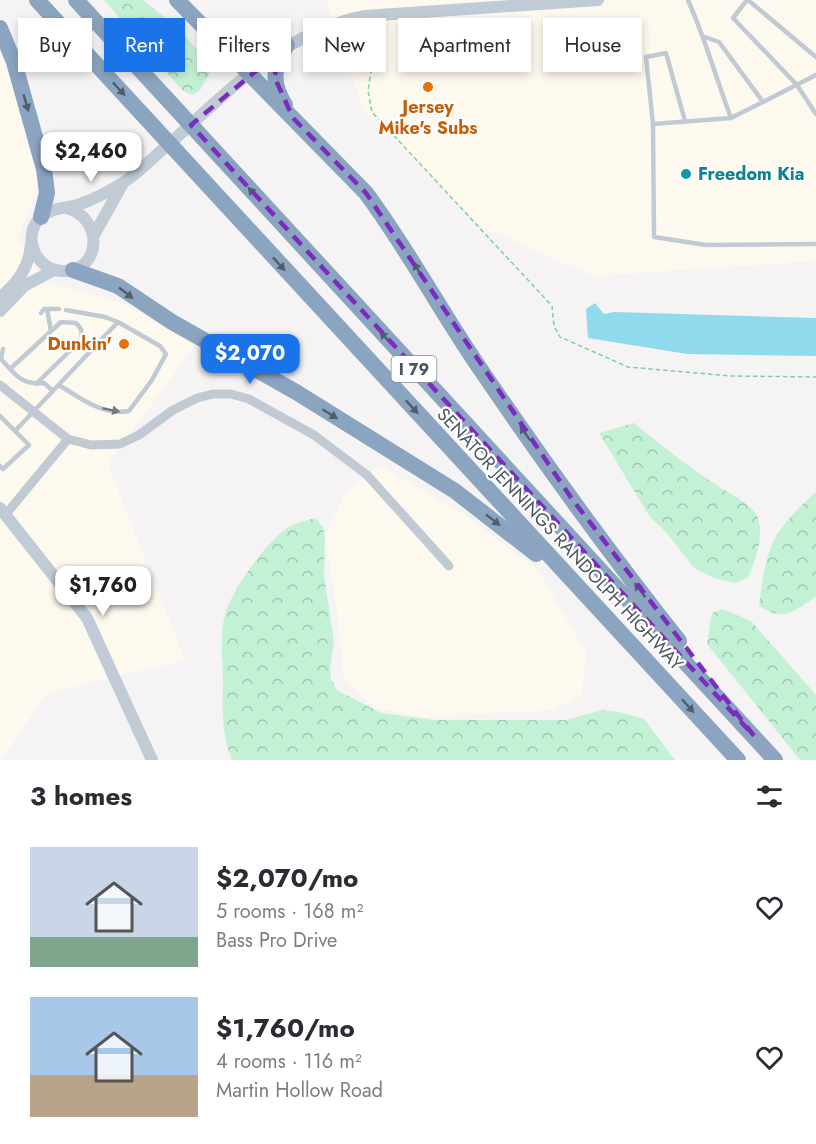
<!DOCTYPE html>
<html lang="en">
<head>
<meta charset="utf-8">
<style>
  :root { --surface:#fff; --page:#f7f7f7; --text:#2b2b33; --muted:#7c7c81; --accent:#1a73e8 }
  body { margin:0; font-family:Jost,sans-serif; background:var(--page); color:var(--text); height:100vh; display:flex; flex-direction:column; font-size:22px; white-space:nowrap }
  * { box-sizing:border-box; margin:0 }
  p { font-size:20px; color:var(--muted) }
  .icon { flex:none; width:33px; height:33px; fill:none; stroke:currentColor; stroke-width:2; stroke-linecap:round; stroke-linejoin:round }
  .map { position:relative; height:760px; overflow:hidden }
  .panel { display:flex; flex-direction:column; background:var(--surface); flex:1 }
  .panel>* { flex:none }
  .top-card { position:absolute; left:18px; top:18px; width:780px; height:54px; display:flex; gap:12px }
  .price { position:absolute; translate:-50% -51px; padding:0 14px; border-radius:12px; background:#fff; color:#222; font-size:20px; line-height:39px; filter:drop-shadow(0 2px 3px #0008) }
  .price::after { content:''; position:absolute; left:50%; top:36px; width:18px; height:14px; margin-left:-9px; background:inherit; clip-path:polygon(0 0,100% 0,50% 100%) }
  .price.selected { background:var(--accent); color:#fff }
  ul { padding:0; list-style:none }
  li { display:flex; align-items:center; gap:18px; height:150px; padding:0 30px }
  li span { display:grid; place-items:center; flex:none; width:168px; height:120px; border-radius:0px; color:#555 }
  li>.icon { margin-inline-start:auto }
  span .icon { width:72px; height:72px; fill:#fffc; stroke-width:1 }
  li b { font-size:26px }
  h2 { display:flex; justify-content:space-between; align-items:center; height:72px; padding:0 30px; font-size:26px }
  .tag { padding:0 21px; border-radius:0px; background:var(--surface); box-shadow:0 3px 9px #0003; font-size:21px; line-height:54px }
  .tag.selected { background:var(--accent); color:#fff }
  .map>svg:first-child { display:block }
  .commercial { fill:#fdf9ef }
  .forest { fill:url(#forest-crowns) }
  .water { fill:#90daee }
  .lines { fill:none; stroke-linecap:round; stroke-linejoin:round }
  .path { stroke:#7ad0a6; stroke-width:1.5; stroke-dasharray:4.5 3; stroke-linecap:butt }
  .lane { stroke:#c1cad2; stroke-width:4.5 }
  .street { stroke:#c1cad2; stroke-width:9 }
  .secondary { stroke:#c1cbd6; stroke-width:12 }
  .highway { stroke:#8ba5c1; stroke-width:16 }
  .oneway { fill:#505e6b }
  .oneway2 { fill:#6e7983 }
  .marked { fill:none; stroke:#7b2cbf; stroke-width:4.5; stroke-dasharray:12 8; stroke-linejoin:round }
  .food-dot { fill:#e8710a; stroke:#fff; stroke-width:2 }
  .culture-dot { fill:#0f9aa8; stroke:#fff; stroke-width:2 }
  .labels { text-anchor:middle; stroke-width:4.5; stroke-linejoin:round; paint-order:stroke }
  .shield { fill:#fff; stroke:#808990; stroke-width:1.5 }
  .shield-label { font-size:16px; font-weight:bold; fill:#4a5661 }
  .food-label { font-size:18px; font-weight:bold; fill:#c56008; stroke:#fff }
  .culture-label { font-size:18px; font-weight:bold; fill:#0d838f; stroke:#fff; text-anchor:start }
  .street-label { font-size:18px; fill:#4a5661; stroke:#fff }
</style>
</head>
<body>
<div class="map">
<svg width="816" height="760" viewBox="0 0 816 760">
  <defs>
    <pattern id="forest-crowns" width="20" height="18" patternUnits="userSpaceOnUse" patternTransform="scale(1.5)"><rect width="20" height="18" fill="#c3f1d5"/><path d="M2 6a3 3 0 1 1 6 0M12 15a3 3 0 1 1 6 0" fill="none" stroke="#a0c6b0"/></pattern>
  </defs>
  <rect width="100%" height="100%" fill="#f5f3f3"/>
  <path class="commercial" d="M326 0H816V261L593 276 480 226 363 109Z
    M0 40 40 183 17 241 46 282 122 303 196 343 108 465 185 660 46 694 2 760H0Z
    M379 465 460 512 538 570 586 652 582 694 552 710 424 717 375 708 344 679 338 617 325 537 346 492Z"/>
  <path class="forest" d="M104 0H143L182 32 212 68 201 89 193 95 183 91Z
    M634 423C666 449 696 473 731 494 740 499 755 509 758 518 764 537 756 560 748 577L735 583 714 578 694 568 666 532 650 517 599 433Z
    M816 492V597C791 612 786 622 759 606 767 545 770 534 816 492Z
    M315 518 323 527 325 537 324 575 334 642 330 667 331 679 337 690 381 713 434 720H566L602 710 619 712 644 719 675 760H232C222 736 222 709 223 683 223 660 219 633 226 611 234 588 268 539 289 527 296 523 306 521 315 518Z
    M722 609 751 621 816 695V760H800L707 644 712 613Z"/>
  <path class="water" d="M595 303 604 314 614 312 816 318V356L687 354 588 338 586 309Z"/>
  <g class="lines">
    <path class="path" d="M378 25 368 91 372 112 552 306 554 326 560 337 628 367 731 376 816 377"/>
    <path class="lane" d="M688 0C705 38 716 78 731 118L763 102 719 42 705 37
      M747 0 733 18 797 85 816 114
      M748 0 816 57
      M763 102 816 75
      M685 121 666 53 646 57 653 124 731 118
      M653 124 654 237 706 245 816 244
      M47 309 51 331
      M66 310 105 317 118 322
      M41 313 44 309H59
      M3 349 1 359C16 375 20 385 44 383L53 391
      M10 369 61 322 76 323 81 329 82 339 36 384
      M0 416 29 445 3 469 0 466
      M15 431 118 322 160 346 166 354 152 380 129 411C103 416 80 398 59 385"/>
    <path class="street" d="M0 385 68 439 91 445 120 444 139 435 173 410 197 398 213 394H231L249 399 314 435 367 475 449 566
      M6 514 68 439"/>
    <path class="secondary" d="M67 208C105 219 101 273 62 271 35 269 21 236 41 217 52 206 70 209 83 203 97 198 111 190 124 182 140 172 154 156 169 144 229 91 283 32 365 16L598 0
      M94 235 122 185
      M0 298C18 282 29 268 31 244
      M0 311 24 286 54 270
      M0 508 87 618 152 760"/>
    <path class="highway" d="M37 0 738 760
      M76 0 775 760
      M177 0 366 193C409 251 442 314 483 373 545 464 610 554 679 641
      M0 28 14 62 44 169 47 193 41 217
      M285 105C271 82 273 67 287 45
      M73 270 118 286 172 322 296 392 455 491 536 554"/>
  </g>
  <defs><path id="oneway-solid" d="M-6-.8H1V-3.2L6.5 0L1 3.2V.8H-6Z" transform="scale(1.5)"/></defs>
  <g class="oneway">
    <use href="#oneway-solid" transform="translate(119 89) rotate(47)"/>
    <use href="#oneway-solid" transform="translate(26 103) rotate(74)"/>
    <use href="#oneway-solid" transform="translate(254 194) rotate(-132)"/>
    <use href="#oneway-solid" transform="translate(279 264) rotate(47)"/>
    <use href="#oneway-solid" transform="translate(418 270) rotate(-120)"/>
    <use href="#oneway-solid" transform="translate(126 293) rotate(38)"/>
    <use href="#oneway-solid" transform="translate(386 338) rotate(-132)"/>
    <use href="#oneway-solid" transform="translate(412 407) rotate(47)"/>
    <use href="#oneway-solid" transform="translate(330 414) rotate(32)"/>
    <use href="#oneway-solid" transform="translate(525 433) rotate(-125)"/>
    <use href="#oneway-solid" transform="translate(493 520) rotate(38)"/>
    <use href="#oneway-solid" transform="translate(640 590) rotate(-127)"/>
    <use href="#oneway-solid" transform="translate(688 706) rotate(48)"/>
  </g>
  <use class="oneway2" href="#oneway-solid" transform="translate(111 410) rotate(12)"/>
  <path class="marked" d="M287 45 274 76 293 118 366 193 572 499 754 736 191 125Z"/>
  <g class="food-dot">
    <circle cx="428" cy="87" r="6"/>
    <circle cx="124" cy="344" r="6"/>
  </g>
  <circle class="culture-dot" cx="686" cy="174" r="6"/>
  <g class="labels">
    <rect class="shield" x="391.5" y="356" width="45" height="26" rx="4.5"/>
    <g class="shield-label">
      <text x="414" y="375">I 79</text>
    </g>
    <g class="food-label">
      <text x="428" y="113">Jersey<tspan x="428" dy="21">Mike's Subs</tspan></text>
      <text x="112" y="350" text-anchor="end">Dunkin'</text>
    </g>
    <g class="culture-label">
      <text x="698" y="180">Freedom Kia</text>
    </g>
    <g class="street-label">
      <text transform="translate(560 539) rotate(47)" y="6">SENATOR JENNINGS RANDOLPH HIGHWAY</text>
    </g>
  </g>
</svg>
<b class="price" style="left:91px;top:183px">$2,460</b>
<b class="price selected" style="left:250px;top:385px">$2,070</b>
<b class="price" style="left:103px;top:617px">$1,760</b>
<div class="top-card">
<a class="tag">Buy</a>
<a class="tag selected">Rent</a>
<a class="tag">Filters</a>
<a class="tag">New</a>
<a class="tag">Apartment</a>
<a class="tag">House</a>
</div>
</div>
<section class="panel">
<h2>3 homes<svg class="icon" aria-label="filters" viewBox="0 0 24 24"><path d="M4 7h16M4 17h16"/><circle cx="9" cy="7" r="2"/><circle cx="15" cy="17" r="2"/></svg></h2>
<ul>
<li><span style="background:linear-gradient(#c9d6e8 75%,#7fa58c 0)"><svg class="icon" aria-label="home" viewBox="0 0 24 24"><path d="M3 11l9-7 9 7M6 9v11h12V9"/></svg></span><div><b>$2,070/mo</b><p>5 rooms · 168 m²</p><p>Bass Pro Drive</p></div><svg class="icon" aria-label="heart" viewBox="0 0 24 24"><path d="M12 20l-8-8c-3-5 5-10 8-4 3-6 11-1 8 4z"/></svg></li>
<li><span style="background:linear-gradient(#a9c7e8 65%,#b9a48a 0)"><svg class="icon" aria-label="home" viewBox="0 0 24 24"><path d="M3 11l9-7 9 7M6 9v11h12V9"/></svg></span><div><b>$1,760/mo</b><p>4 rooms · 116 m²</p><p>Martin Hollow Road</p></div><svg class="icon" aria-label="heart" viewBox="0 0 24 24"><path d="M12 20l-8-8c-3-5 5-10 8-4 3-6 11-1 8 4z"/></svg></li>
</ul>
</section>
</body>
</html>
